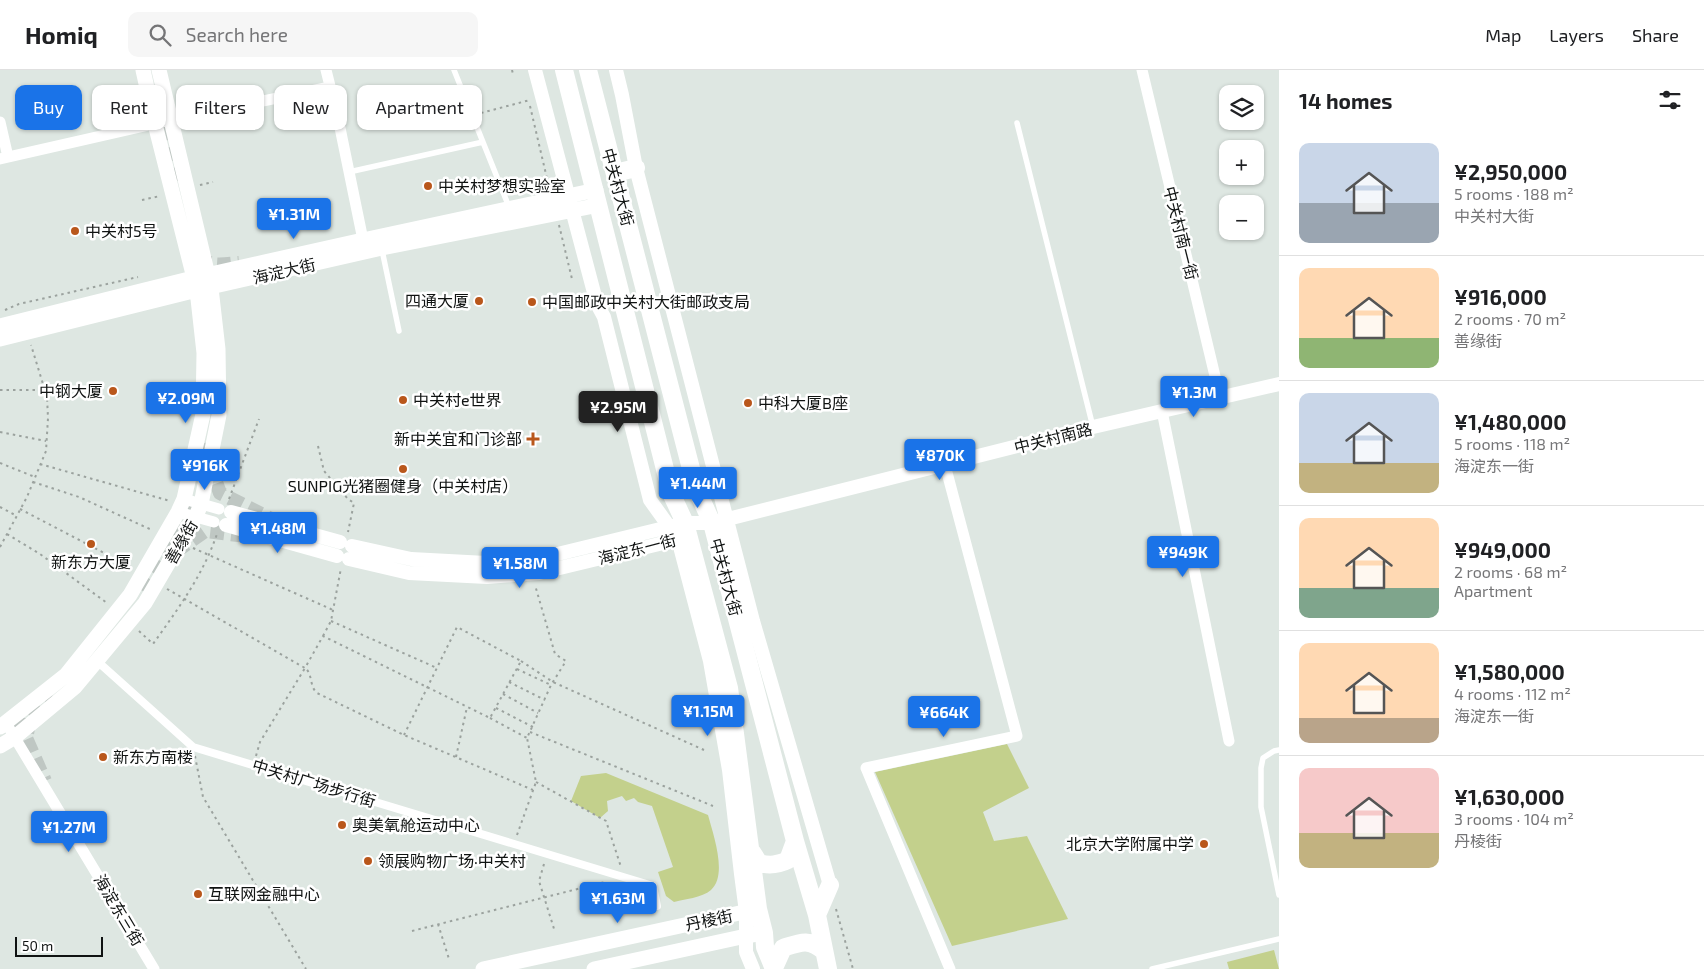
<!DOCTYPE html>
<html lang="en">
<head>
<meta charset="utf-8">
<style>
  :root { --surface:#fff; --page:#f6f6f6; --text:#202124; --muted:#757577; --line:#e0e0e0; --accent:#1a73e8 }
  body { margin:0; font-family:"Exo 2","Noto Sans SC",sans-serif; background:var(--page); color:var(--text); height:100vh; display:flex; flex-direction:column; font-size:19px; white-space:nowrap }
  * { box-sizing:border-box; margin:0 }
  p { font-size:16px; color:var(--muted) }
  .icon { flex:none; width:28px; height:28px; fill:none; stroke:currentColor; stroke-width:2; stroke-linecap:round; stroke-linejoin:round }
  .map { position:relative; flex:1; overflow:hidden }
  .panel { display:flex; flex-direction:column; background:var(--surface); width:425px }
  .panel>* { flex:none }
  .guide { position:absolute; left:15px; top:15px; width:475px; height:45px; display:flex; gap:10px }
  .controls { position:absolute; left:1219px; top:15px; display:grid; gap:10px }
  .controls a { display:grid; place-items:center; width:45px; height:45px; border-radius:10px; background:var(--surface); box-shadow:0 1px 4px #0004; font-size:25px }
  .scale { position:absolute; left:15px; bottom:12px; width:88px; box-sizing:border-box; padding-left:5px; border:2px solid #101312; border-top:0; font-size:14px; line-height:18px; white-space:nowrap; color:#101312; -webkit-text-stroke:4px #fff; paint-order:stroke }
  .price { position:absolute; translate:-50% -42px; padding:0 11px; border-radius:5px; background:var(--accent); color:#fff; font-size:16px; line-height:32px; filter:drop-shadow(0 1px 2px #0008) }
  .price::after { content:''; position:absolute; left:50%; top:30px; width:15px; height:11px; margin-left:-8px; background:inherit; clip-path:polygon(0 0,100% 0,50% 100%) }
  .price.active { background:#222; color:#fff }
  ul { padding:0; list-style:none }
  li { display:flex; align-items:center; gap:15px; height:125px; padding:0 20px }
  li+li { border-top:1px solid var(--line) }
  li span { display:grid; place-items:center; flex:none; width:140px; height:100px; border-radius:10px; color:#555 }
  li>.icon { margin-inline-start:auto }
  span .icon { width:60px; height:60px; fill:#fffc; stroke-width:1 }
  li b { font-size:21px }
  h2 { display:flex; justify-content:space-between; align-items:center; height:60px; padding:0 20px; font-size:21px }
  .pill { padding:0 18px; border-radius:10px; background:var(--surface); box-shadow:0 1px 4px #0004; font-size:18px; line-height:45px }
  .pill.active { background:var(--accent); color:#fff }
  header { display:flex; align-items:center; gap:30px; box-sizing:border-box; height:70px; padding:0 25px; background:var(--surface); border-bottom:1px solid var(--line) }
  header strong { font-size:24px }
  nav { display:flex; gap:28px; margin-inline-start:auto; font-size:18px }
  .search { width:350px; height:45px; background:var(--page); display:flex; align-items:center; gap:12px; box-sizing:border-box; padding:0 18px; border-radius:10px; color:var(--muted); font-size:19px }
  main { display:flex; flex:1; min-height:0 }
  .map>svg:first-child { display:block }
  .green { fill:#c3d08c }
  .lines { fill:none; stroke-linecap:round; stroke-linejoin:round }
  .tertiary-tunnel { stroke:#bfc7c3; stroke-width:14; stroke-dasharray:14 7; stroke-linecap:butt }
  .path { stroke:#9ba29e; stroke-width:2; stroke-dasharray:2.5 4; stroke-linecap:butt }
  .service { stroke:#fff; stroke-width:5.5 }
  .pedestrian { stroke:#fff; stroke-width:8 }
  .minor { stroke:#fff; stroke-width:11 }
  .tertiary { stroke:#fff; stroke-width:14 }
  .secondary { stroke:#fff; stroke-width:15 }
  .primary { stroke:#fff; stroke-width:18 }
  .poi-dot { fill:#b9571b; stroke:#fff; stroke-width:2 }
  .labels { text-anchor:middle; stroke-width:5; stroke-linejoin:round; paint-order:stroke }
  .poi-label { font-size:16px; fill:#101312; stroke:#fff; text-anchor:start }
  .street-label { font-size:16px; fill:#101312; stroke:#fff }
</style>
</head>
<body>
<header>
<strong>Homiq</strong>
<div class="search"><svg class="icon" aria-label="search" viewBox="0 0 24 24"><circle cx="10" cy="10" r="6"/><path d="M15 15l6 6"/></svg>Search here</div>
<nav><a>Map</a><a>Layers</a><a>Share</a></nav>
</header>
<main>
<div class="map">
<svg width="1279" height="899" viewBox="0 0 1279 899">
  <rect width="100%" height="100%" fill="#dee7e2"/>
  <path class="green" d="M1007 674 1029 718 983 742 994 771 1027 766 1068 849 952 876 875 702Z
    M606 703 708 745C713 764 728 805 711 820 702 828 684 829 674 832L666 826 658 802 673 797 652 736 638 732 634 728 626 731 622 726 607 731 608 741 600 748 571 731 581 706Z
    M1274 880 1279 899H1229L1227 892Z"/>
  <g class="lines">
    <path class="tertiary-tunnel" d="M154 16 177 111
      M200 184C207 199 225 194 239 193
      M202 374 220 423 275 451
      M175 482 205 461 254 467
      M141 520 181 456 188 432
      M30 649 26 668 45 711
      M11 656 54 628"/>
    <path class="path" d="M512 0 513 4
      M530 36 549 117
      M481 43 530 30
      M200 115 213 112
      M513 115 547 108
      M142 130 160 126
      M559 155 572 209
      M5 240 19 234 138 207
      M0 320H45
      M0 362 46 371
      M318 376 324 401 348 429 354 433 348 462
      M0 393 35 407
      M40 394 170 431
      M33 412 79 427 152 460
      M229 429 259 349
      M0 437 17 446
      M20 439 131 497
      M7 464 40 484 107 533
      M0 477 27 427 46 381 48 348 47 327 31 275
      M193 478 333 540
      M167 519 305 598 323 566 490 648 521 591 457 557 404 665
      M331 551 437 598
      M139 561 153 574C178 539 203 505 217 464
      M323 566 331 551 341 498
      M521 591 553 612 704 680
      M517 599 551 615
      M509 612 545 630
      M503 624 538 643
      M496 638 533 657
      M490 648 527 668
      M530 662 713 736
      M195 686 203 727 306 899
      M256 686 260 672 305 598C313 604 309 616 317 623L404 665 533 720
      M456 687 467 637
      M536 712 606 751 621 797
      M517 765 536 712 527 668 551 615 566 591 555 584 535 515
      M544 794 539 811 555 862
      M627 818 634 842
      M836 839 853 899
      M438 854 449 889
      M412 861 605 812"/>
    <path class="service" d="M454 0 509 137
      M1017 53 1093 357
      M349 102 483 72
      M382 180 399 261
      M1279 680 1274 681 1263 688 1261 698V737L1279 825
      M1152 899 1279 869"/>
    <path class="pedestrian" d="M97 591 193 677 653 816 657 836"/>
    <path class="minor" d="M326 0 338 48 363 170 370 173
      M1142 0 1220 327
      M0 52 8 87
      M0 89 171 50 330 17
      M1162 341 1229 671
      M945 395 1017 666 866 698 950 899
      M184 429 219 439
      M178 442 214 452
      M6 653 154 899"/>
    <path class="tertiary" d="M535 0 597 234 604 247 650 430 678 469 710 591 729 700 741 804 746 842V882L753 899
      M616 0 622 25 636 98 753 551 830 815
      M231 442 340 472
      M226 455 337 486
      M352 476 411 489 486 493 537 489 685 453H712L1093 357 1279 314
      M349 489 409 503 487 507 539 503 684 468"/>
    <path class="secondary" d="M0 256 193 208 363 170 596 120
      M0 269 197 220 382 178 599 135
      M0 657 66 605 130 525 178 442 184 429 203 344 204 283 197 220 155 54 143 0
      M0 676 15 667 75 617 145 533 196 446 201 434 219 345 218 279 211 218 159 0
      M483 899 758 839
      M594 899 746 866 764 863"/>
    <path class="primary" d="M564 0 671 423 685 453 729 618 758 839 764 863 765 877 774 899
      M588 0 696 418 712 453 795 771 817 845 828 899
      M615 103 636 98
      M752 782 759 793C770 796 778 795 788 790L795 771
      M817 845 830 815
      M774 898 783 878C801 872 808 868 824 881"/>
  </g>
  <g class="poi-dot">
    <circle cx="428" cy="116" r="5"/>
    <circle cx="75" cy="161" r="5"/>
    <circle cx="479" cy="231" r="5"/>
    <circle cx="532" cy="232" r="5"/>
    <circle cx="113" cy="321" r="5"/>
    <circle cx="403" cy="330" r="5"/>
    <circle cx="748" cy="333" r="5"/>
    <path d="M530.5 361.5h5v5h5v5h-5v5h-5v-5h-5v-5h5z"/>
    <circle cx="403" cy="399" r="5"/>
    <circle cx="91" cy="474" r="5"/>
    <circle cx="103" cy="687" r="5"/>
    <circle cx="342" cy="755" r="5"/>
    <circle cx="1204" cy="774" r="5"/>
    <circle cx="368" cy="791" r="5"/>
    <circle cx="198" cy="824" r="5"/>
  </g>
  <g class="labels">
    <g class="poi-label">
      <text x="438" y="122">中关村梦想实验室</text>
      <text x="85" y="167">中关村5号</text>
      <text x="469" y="237" text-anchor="end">四通大厦</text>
      <text x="542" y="238">中国邮政中关村大街邮政支局</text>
      <text x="103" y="327" text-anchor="end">中钢大厦</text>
      <text x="413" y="336">中关村e世界</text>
      <text x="758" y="339">中科大厦B座</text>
      <text x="522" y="375" text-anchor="end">新中关宜和门诊部</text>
      <text x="403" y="422" text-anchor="middle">SUNPIG光猪圈健身（中关村店）</text>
      <text x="91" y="498" text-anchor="middle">新东方大厦</text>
      <text x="113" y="693">新东方南楼</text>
      <text x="352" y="761">奥美氧舱运动中心</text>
      <text x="1194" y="780" text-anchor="end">北京大学附属中学</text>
      <text x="378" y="797">领展购物广场·中关村</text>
      <text x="208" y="830">互联网金融中心</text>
    </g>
    <g class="street-label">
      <text transform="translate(618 117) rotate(75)" y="6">中关村大街</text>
      <text transform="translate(1181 163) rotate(76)" y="6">中关村南一街</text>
      <text transform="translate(284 201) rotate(-13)" y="6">海淀大街</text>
      <text transform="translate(1053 368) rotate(-14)" y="6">中关村南路</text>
      <text transform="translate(181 472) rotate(-60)" y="6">善缘街</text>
      <text transform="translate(637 479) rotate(-14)" y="6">海淀东一街</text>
      <text transform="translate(726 507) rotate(75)" y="6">中关村大街</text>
      <text transform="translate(314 713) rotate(17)" y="6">中关村广场步行街</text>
      <text transform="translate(119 840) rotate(59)" y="6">海淀东三街</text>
      <text transform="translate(709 850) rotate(-12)" y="6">丹棱街</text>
    </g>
  </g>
</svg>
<div class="controls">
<a><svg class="icon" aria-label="layers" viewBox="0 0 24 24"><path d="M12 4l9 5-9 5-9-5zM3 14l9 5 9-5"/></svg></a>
<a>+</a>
<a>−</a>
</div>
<div class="scale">50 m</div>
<b class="price" style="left:294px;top:170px">¥1.31M</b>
<b class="price" style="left:1194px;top:348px">¥1.3M</b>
<b class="price" style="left:186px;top:354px">¥2.09M</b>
<b class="price active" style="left:618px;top:363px">¥2.95M</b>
<b class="price" style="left:940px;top:411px">¥870K</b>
<b class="price" style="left:205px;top:421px">¥916K</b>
<b class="price" style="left:698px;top:439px">¥1.44M</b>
<b class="price" style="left:278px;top:484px">¥1.48M</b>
<b class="price" style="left:1183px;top:508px">¥949K</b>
<b class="price" style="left:520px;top:519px">¥1.58M</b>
<b class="price" style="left:708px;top:667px">¥1.15M</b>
<b class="price" style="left:944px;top:668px">¥664K</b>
<b class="price" style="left:69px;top:783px">¥1.27M</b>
<b class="price" style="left:618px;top:854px">¥1.63M</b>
<div class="guide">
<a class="pill active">Buy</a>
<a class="pill">Rent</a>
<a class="pill">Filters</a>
<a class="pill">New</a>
<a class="pill">Apartment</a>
</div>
</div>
<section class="panel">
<h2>14 homes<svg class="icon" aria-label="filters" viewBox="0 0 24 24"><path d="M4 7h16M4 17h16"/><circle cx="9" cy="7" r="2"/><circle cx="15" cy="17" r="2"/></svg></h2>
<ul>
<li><span style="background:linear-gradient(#c9d6e8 60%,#9aa5b1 0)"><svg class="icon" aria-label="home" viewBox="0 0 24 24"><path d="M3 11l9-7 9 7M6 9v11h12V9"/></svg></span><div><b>¥2,950,000</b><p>5 rooms · 188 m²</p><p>中关村大街</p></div></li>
<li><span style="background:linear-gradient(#ffd9b3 70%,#8fb573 0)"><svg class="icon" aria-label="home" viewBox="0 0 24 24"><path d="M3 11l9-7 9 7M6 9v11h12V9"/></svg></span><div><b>¥916,000</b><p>2 rooms · 70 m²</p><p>善缘街</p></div></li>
<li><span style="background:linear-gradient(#c9d6e8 70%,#c2b280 0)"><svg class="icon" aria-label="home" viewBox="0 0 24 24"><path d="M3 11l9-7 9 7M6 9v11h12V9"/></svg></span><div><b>¥1,480,000</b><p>5 rooms · 118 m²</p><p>海淀东一街</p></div></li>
<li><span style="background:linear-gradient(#ffd9b3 70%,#7fa58c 0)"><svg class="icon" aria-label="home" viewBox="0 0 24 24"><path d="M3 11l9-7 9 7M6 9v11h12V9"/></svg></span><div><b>¥949,000</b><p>2 rooms · 68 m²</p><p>Apartment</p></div></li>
<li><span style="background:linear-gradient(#ffd9b3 75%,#b9a48a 0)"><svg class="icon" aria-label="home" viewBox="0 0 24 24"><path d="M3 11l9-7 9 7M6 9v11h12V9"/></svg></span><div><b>¥1,580,000</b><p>4 rooms · 112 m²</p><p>海淀东一街</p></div></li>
<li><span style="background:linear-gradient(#f6c9c9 65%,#c2b280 0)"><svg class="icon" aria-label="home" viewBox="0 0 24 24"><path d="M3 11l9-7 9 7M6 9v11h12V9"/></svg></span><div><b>¥1,630,000</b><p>3 rooms · 104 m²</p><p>丹棱街</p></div></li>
</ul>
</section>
</main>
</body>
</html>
